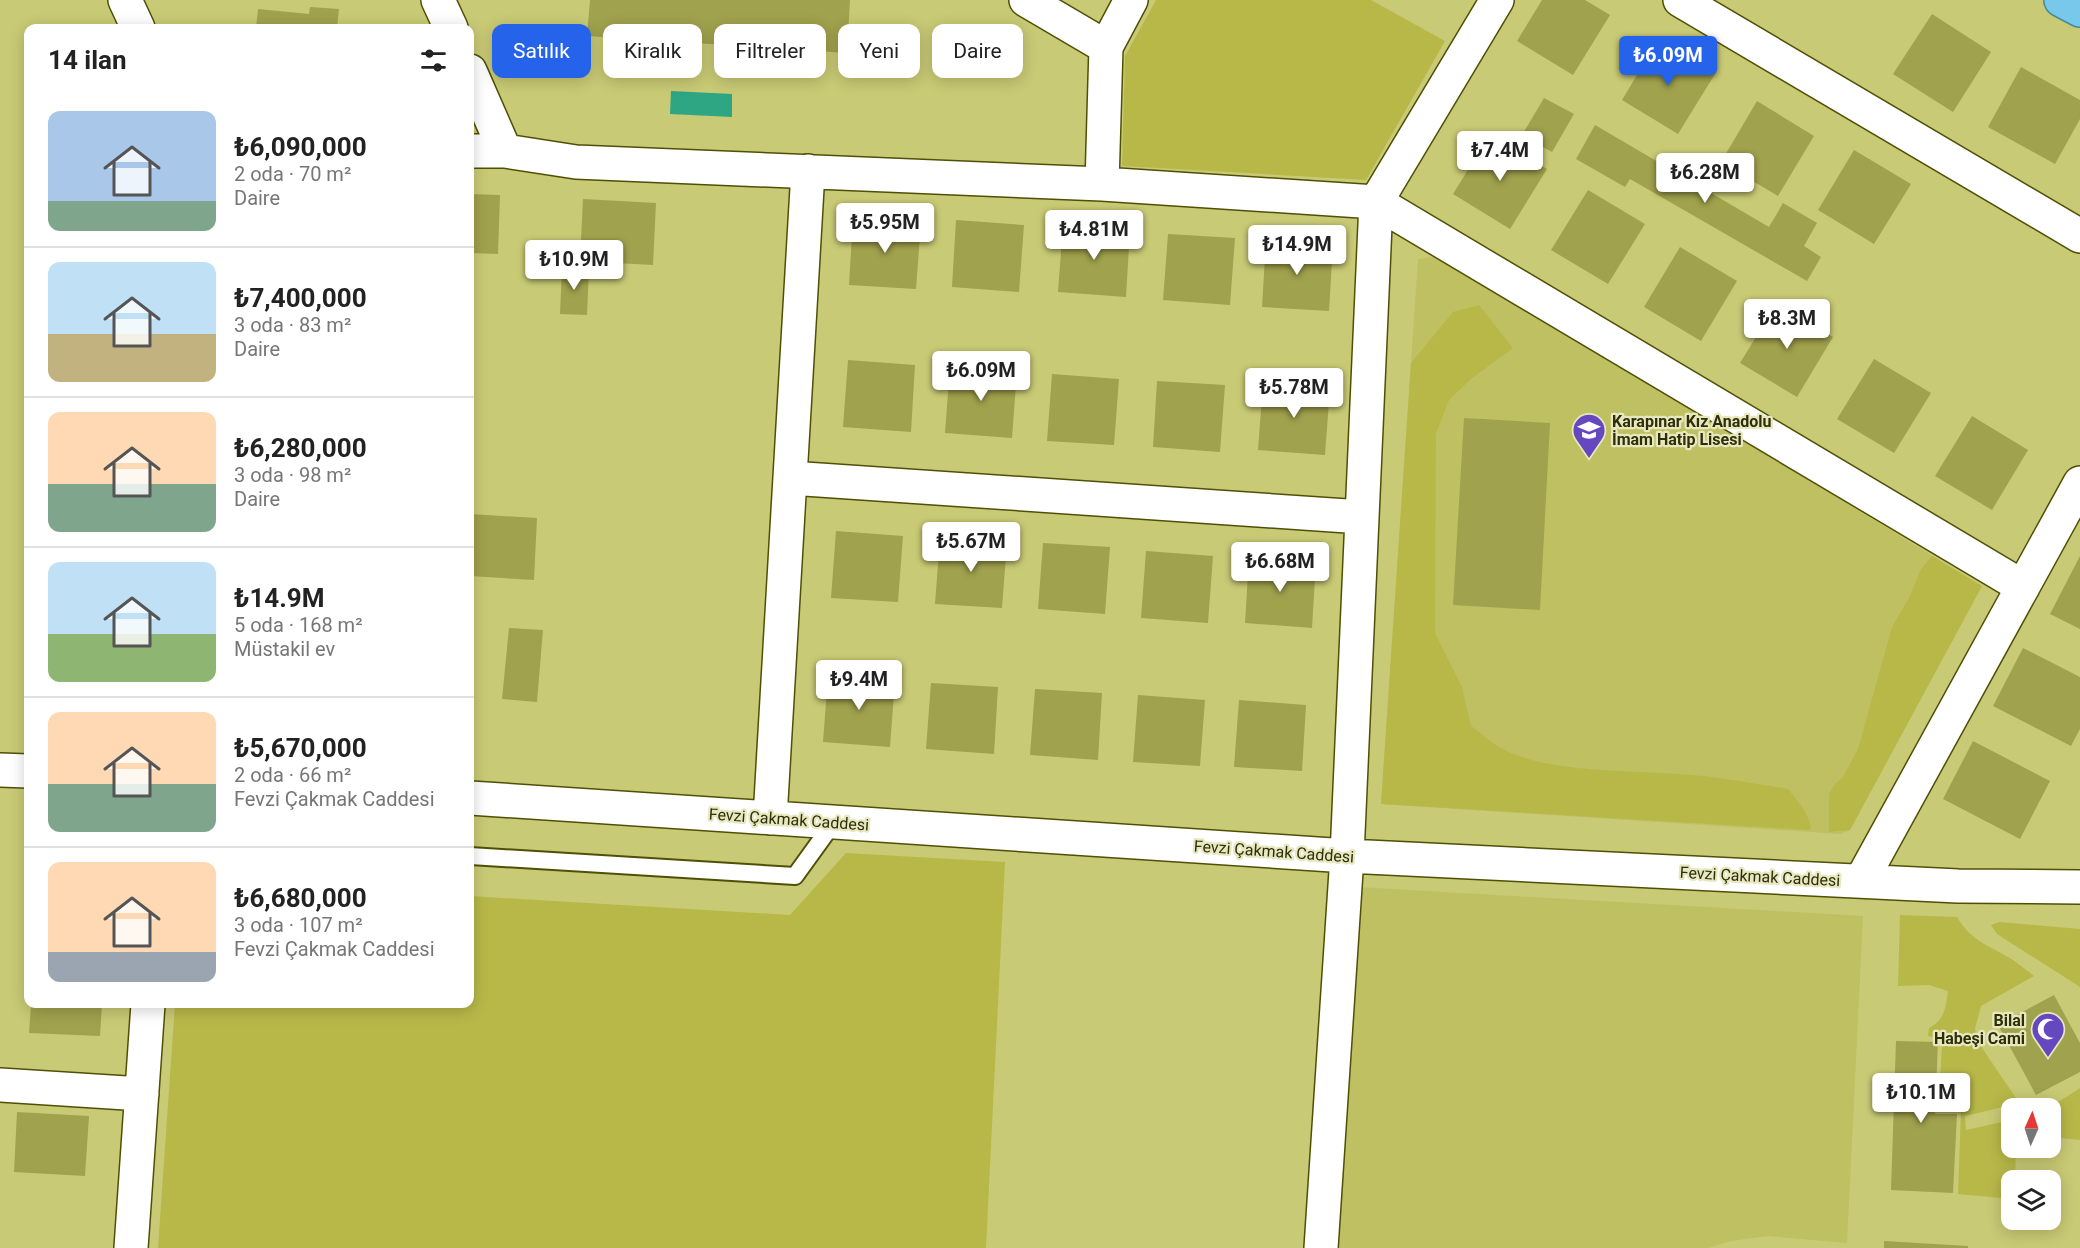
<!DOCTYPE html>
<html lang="tr">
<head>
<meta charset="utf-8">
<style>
  :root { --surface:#fff; --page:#f2f2f2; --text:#222; --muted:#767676; --line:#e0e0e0; --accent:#2563eb }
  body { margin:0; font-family:Roboto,sans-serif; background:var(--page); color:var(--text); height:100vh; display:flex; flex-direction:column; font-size:22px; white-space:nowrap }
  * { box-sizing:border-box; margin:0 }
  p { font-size:20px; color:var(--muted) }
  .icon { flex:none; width:33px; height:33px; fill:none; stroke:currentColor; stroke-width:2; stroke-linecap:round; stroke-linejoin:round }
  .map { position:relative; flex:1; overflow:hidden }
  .side { position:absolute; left:24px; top:24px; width:450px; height:984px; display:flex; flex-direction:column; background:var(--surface); border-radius:12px; box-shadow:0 3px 15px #0003 }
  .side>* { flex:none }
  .hud { position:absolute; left:492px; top:24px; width:570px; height:54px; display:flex; gap:12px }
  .needle { width:39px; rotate:3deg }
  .fabs { position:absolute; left:2001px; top:1098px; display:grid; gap:12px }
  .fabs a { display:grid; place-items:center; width:60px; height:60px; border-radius:12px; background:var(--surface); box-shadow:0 3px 15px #0003; font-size:30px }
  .price { position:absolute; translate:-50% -51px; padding:0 14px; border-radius:6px; background:#fff; color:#222; font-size:20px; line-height:39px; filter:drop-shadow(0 2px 3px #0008) }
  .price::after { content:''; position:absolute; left:50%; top:36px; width:18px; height:14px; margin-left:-9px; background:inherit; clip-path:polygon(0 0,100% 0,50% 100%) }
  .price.active { background:var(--accent); color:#fff }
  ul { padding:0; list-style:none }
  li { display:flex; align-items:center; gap:18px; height:150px; padding:0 24px }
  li+li { border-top:2px solid var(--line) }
  li span { display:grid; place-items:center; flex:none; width:168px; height:120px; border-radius:12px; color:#555 }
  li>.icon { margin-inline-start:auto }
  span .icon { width:72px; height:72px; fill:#fffc; stroke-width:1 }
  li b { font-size:26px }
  h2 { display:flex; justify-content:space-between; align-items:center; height:72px; padding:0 24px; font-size:26px }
  .tag { padding:0 21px; border-radius:12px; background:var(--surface); box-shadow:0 3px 15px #0003; font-size:21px; line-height:54px }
  .tag.active { background:var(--accent); color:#fff }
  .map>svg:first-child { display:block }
  .built { fill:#bfc061 }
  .green { fill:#b8b849 }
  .water { fill:#2ea583 }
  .building { fill:#a1a24d }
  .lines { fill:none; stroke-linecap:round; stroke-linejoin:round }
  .service-casing { stroke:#4f4f06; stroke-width:20 }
  .minor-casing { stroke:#4f4f06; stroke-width:36 }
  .trunk-casing { stroke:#478999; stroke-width:36 }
  .service { stroke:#fff; stroke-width:16 }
  .minor { stroke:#fff; stroke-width:33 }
  .trunk { stroke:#77c8eb; stroke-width:33 }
  .labels { text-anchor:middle; stroke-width:4.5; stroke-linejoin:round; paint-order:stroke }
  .poi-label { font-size:16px; font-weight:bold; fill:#2e2e09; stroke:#e7e8bf; text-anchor:start }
  .street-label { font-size:16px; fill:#2e2e09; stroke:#e7e8bf }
</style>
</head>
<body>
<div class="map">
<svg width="2080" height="1248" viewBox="0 0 2080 1248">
  <rect width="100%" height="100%" fill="#c9ca75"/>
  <path class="built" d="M1441 256 1982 586 1850 830 1840 834 1811 832 1381 804 1418 259Z
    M1358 887 1863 916 1847 1243 1768 1236 1731 1241 1708 1248H1339Z"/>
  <path class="green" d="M1156 0H1371L1445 41 1366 180 1122 166 1125 56Z
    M1479 305 1513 348 1471 379 1449 400 1436 434 1435 633 1462 687 1471 726C1481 733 1490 742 1501 748 1546 773 1626 770 1678 774 1715 776 1751 783 1788 789 1798 801 1808 812 1811 828L1809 830 1381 804 1411 363 1453 312Z
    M1932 556 1982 586 1850 830 1829 832V794L1834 785 1843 777 1858 749 1892 627 1909 598 1921 569Z
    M846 853 1005 862 986 1248H158L175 1004H470V896L790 915Z
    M1900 915 1957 917C1971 941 1988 945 2010 958 2018 963 2026 970 2034 976L1981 1006 1975 1029 1978 1042 2016 1098V1104L1965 1116 1966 1130 2011 1120 2012 1148H2016L2015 1180H2012L2011 1199 1958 1194 1961 1111 1939 1109 1942 1039 1928 1036 1929 1028C1944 1021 1946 1007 1948 991L1929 985 1898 986Z
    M1999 922 2080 929V987L1997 934 1991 925Z
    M2080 1088V1140L2051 1137 2049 1108Z"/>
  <path class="water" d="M671 91 732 94V117L670 114Z"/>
  <path class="building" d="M590 0H850L847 53 587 36Z
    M1542 0H1585L1610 15 1573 75 1517 41Z
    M310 7 339 9 337 28H256L258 9 309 14Z
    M1932 14 1991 52 1953 112 1893 74Z
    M1658 40 1715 74 1678 134 1622 100Z
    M2021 67 2080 100V119L2055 164 1988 127Z
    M1544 98 1574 114 1552 152 1522 135Z
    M1757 101 1814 136 1778 196 1721 162Z
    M1595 125 1769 227 1783 203 1817 223 1804 246 1821 257 1807 281 1630 179 1625 187 1576 159Z
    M1490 134 1547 169 1510 229 1453 194Z
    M1854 150 1911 184 1874 244 1818 210Z
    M1588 190 1645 224 1608 284 1551 250Z
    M470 194 500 195 498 254 470 253Z
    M583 199 656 203 653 265 580 261Z
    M853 218 921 223 916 289 849 285Z
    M956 220 1024 225 1019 292 952 287Z
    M1063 225 1130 230 1126 297 1058 292Z
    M1168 234 1235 238 1230 305 1163 300Z
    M1266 240 1333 245 1329 311 1262 307Z
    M1680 247 1737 281 1701 341 1644 307Z
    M562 267 589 269 587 315 560 314Z
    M1777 303 1833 337 1797 397 1740 363Z
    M1874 359 1931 393 1894 453 1837 419Z
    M848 360 915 365 911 432 843 427Z
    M950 366 1017 371 1012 438 945 433Z
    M1052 374 1119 379 1114 445 1047 441Z
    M1157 381 1225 385 1220 452 1153 447Z
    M1263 383 1330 388 1325 455 1258 450Z
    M1972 416 2028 450 1992 510 1935 476Z
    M1464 418 1550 423 1540 610 1453 605Z
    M470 514 537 518 534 580 470 576Z
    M836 531 903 536 898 602 831 598Z
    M940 538 1007 542 1002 608 935 604Z
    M1043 543 1110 547 1105 614 1038 609Z
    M1146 551 1213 556 1208 623 1141 618Z
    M2080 556V629L2050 614Z
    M1249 557 1316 562 1312 628 1245 623Z
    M509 628 543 630 537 702 502 699Z
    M2023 648 2080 677V729L2071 746 1993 706Z
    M828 676 895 680 890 747 823 742Z
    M931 683 998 687 994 754 926 749Z
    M1035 689 1102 693 1098 760 1030 755Z
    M1138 695 1205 700 1200 766 1133 762Z
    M1239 700 1306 705 1302 771 1234 767Z
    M1973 741 2050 781 2020 839 1943 799Z
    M2054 995 2080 1043V1072L2036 1095 1998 1025Z
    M31 1004H102L100 1036 29 1033Z
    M1896 1041 1938 1042 1935 1114H1957L1953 1193 1891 1190Z
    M17 1112 89 1116 85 1176 14 1172Z
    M1884 1241 1968 1246V1248H1884Z"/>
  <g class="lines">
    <defs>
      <path id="service" d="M470 856 795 876 834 822"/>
      <path id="minor" d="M125 0 138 28
        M438 0 451 28
        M1026 0 1106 47
        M1680 0 2080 236
        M470 71 505 151 576 162 1102 184 1376 202 2023 587
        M470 151H505
        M1102 184 1106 47 1131 0
        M790 478 1362 517
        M0 770 28 771
        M470 798 1347 856 1958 886 2080 887
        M770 818 808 171
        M1861 881 2080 483
        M0 1085 142 1094
        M131 1248 148 1004
        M1321 1248 1347 856 1376 202 1497 0"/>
      <path id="trunk" d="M2061 0 2080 10"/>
    </defs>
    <use href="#service" class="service-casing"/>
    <use href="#minor" class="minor-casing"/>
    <use href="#trunk" class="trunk-casing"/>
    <use href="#service" class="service"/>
    <use href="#minor" class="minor"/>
    <use href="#trunk" class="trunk"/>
  </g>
  <defs>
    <symbol id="school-pin" viewBox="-11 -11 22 30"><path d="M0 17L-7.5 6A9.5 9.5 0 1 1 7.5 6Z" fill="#6547c0" stroke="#e7e8bf"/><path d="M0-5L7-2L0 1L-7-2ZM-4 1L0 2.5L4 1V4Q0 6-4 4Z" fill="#fff"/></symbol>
    <symbol id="mosque-pin" viewBox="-11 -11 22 30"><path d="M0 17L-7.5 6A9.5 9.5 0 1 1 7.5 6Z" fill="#6547c0" stroke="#e7e8bf"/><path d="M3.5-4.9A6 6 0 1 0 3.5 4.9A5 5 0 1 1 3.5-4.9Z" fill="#fff"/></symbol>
  </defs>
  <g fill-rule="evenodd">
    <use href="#school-pin" x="1570" y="411" width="38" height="52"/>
    <use href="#mosque-pin" x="2029" y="1010" width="38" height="52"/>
  </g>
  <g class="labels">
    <g class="poi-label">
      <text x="1612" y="427">Karapınar Kız Anadolu<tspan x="1612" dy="18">İmam Hatip Lisesi</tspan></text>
      <text x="2025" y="1026" text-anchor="end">Bilal<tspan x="2025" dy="18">Habeşi Cami</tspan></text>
    </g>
    <g class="street-label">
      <text transform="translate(789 819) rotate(4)" y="6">Fevzi Çakmak Caddesi</text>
      <text transform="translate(1274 851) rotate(4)" y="6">Fevzi Çakmak Caddesi</text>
      <text transform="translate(1760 876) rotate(3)" y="6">Fevzi Çakmak Caddesi</text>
    </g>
  </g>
</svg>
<div class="fabs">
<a><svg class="needle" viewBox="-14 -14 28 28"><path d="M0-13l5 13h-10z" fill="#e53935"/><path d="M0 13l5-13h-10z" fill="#767676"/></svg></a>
<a><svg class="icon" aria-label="layers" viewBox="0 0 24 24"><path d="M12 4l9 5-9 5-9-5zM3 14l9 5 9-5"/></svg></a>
</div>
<b class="price active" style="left:1668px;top:87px">₺6.09M</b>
<b class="price" style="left:1500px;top:182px">₺7.4M</b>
<b class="price" style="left:1705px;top:204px">₺6.28M</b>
<b class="price" style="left:885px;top:254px">₺5.95M</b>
<b class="price" style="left:1094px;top:261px">₺4.81M</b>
<b class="price" style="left:1297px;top:276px">₺14.9M</b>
<b class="price" style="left:574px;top:291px">₺10.9M</b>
<b class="price" style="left:1787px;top:350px">₺8.3M</b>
<b class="price" style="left:981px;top:402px">₺6.09M</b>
<b class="price" style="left:1294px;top:419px">₺5.78M</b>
<b class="price" style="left:971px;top:573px">₺5.67M</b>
<b class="price" style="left:1280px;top:593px">₺6.68M</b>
<b class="price" style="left:859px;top:711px">₺9.4M</b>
<b class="price" style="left:1921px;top:1124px">₺10.1M</b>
<div class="hud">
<a class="tag active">Satılık</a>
<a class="tag">Kiralık</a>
<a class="tag">Filtreler</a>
<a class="tag">Yeni</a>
<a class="tag">Daire</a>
</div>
<section class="side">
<h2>14 ilan<svg class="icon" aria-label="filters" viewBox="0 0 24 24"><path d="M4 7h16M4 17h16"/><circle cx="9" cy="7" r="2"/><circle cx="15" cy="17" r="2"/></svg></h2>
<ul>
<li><span style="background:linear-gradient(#a9c7e8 75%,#7fa58c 0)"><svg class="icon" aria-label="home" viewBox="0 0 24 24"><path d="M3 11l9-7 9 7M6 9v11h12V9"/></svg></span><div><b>₺6,090,000</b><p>2 oda · 70 m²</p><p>Daire</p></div></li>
<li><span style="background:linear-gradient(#bfe0f5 60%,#c2b280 0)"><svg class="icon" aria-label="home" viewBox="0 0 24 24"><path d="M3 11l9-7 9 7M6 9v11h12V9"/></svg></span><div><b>₺7,400,000</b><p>3 oda · 83 m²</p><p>Daire</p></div></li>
<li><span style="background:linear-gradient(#ffd9b3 60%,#7fa58c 0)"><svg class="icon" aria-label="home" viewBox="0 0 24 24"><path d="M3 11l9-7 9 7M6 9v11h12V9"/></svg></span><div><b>₺6,280,000</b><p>3 oda · 98 m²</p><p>Daire</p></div></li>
<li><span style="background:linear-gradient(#bfe0f5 60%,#8fb573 0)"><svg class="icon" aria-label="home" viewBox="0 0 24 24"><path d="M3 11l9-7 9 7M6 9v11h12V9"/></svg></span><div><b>₺14.9M</b><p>5 oda · 168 m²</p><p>Müstakil ev</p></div></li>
<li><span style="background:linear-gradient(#ffd9b3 60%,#7fa58c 0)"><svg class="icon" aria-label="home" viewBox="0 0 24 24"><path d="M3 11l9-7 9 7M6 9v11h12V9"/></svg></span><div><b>₺5,670,000</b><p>2 oda · 66 m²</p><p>Fevzi Çakmak Caddesi</p></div></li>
<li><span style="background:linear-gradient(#ffd9b3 75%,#9aa5b1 0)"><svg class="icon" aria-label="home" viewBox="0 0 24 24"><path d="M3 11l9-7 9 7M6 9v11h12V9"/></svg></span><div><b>₺6,680,000</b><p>3 oda · 107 m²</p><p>Fevzi Çakmak Caddesi</p></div></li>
</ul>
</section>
</div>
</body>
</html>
